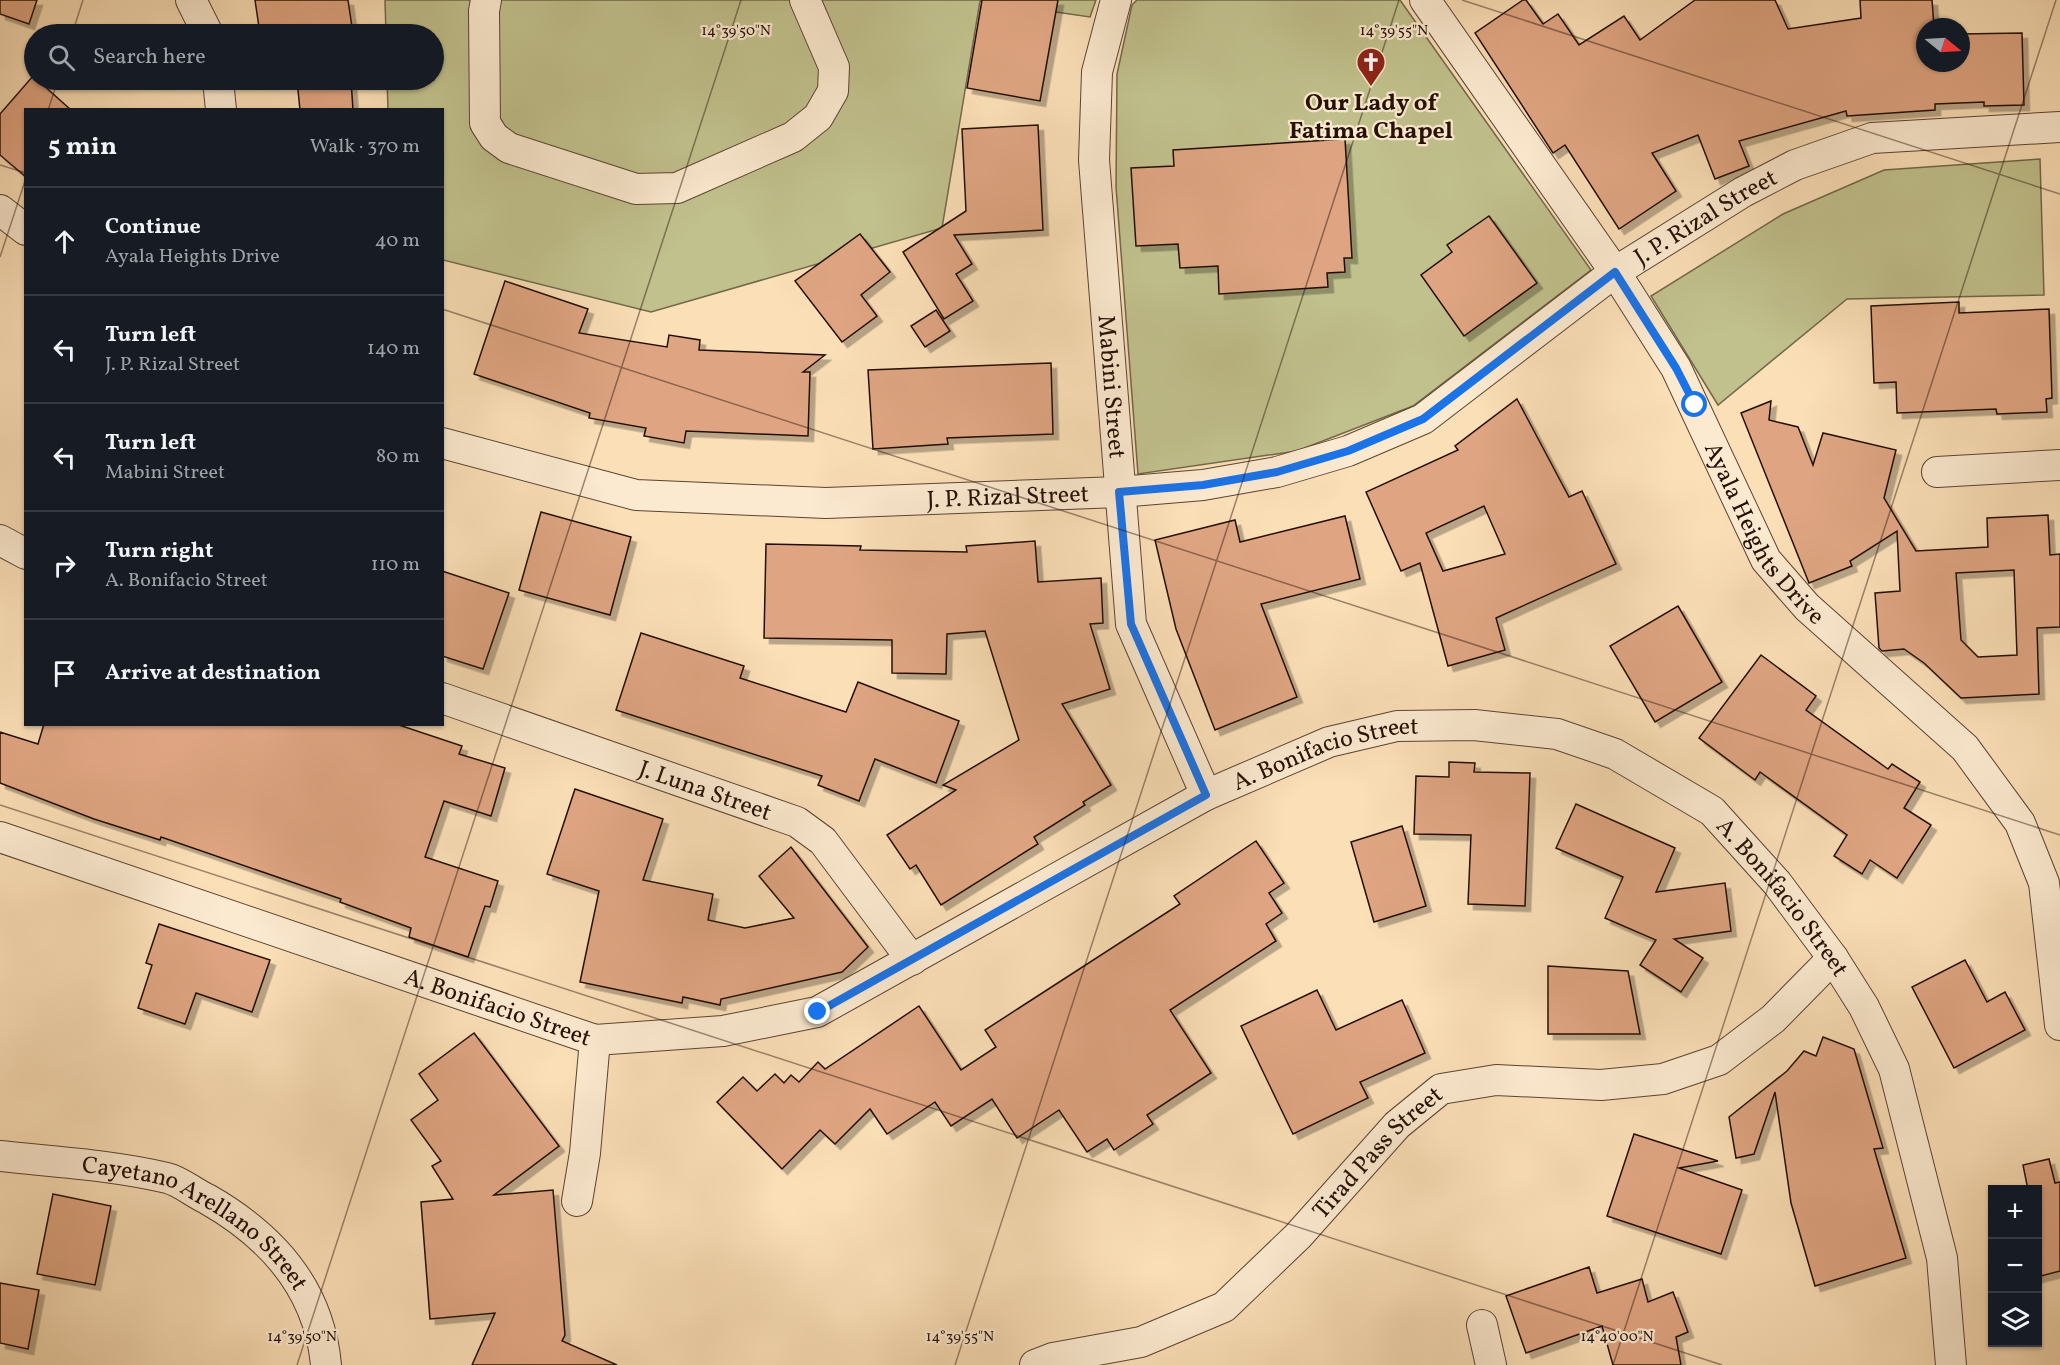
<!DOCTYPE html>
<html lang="en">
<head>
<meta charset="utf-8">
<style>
  body { margin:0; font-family:Vollkorn,serif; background:#242831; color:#f1f3f6 }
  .controls { position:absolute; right:18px; bottom:18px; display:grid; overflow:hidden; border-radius:0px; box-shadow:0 2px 4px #0004 }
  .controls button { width:54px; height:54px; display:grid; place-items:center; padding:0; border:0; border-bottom:2px solid #363941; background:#171b24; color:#f1f3f6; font:30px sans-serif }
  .compass { position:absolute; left:1916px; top:18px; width:54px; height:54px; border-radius:50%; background:#171b24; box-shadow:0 2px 4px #0004; rotate:108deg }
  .stop { position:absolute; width:18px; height:18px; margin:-14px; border:4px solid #1a73e8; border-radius:50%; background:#fff }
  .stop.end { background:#1a73e8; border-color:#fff; box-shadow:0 2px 6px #0008 }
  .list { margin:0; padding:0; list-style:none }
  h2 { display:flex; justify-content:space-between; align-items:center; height:78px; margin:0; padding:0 24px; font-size:26px }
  h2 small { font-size:20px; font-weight:400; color:#9ea1a6 }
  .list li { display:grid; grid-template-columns:39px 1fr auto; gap:18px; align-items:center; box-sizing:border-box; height:108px; padding:0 24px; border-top:2px solid #363941 }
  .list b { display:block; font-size:22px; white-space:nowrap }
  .list p { margin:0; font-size:20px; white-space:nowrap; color:#9ea1a6 }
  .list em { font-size:20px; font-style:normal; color:#9ea1a6 }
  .icon { flex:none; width:33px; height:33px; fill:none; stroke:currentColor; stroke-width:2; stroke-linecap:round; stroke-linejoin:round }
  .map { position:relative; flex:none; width:2060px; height:1365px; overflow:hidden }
  .search { position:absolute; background:#171b24; box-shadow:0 2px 4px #0004; left:24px; top:24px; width:420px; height:66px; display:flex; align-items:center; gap:15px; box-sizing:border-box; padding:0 21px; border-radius:33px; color:#9ea1a6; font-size:22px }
  .panel { position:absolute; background:#171b24; box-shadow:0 2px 4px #0004; left:24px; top:108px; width:420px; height:618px; border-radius:0px }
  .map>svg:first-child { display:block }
  .green { fill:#c1c18d; stroke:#72684a; stroke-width:1.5 }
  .building { fill:#dfa582; stroke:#241006; stroke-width:1.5; fill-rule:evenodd; filter:url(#shadow) }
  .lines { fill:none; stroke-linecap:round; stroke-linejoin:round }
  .minor-casing { stroke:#5a4432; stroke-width:32 }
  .minor { stroke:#fcead0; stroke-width:30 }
  .route { stroke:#1a73e8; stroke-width:8 }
  .ticks { fill:none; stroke:#241006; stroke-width:1.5; stroke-opacity:0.45 }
  .labels { text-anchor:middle; stroke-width:4.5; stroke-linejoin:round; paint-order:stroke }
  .poi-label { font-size:24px; font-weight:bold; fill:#241006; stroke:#fcead0 }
  .street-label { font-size:24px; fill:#241006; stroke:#fcead0 }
  .ticks-label { font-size:15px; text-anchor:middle; fill:#241006; stroke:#fcead0; stroke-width:4.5; stroke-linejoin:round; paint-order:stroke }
</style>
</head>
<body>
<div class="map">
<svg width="2060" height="1365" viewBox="0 0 2060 1365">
  <defs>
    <filter id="shadow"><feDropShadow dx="5.5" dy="5.5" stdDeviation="0" flood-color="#0004"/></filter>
  </defs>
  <rect width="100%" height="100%" fill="#fbdfb7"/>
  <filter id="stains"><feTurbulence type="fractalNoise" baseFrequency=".00333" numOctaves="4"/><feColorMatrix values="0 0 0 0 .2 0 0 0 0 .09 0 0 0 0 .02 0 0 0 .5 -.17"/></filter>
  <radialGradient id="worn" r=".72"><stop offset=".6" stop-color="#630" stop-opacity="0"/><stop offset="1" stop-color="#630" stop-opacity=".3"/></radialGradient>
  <g class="green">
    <path d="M385 0H1096L1090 17 980 1 942 228 651 312 443 260 442 110 388 109 387 80H434V34H386Z"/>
    <path d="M1137 0H1400L1591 270 1413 406 1297 451 1138 474 1116 187 1117 74 1132 5Z"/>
    <path d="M2040 159 2044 295 1847 299 1718 405 1651 296 1783 214 1884 170Z"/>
  </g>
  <g class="building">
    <path d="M0 0H37L29 24 0 14Z"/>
    <path d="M255 0H348L353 34H260Z"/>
    <path d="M982 0H1058L1040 101 967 88Z"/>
    <path d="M1523 0H1526L1543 24 1558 14 1579 45 1624 16 1640 40 1695 0H1775L1788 29 1861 18 1860 0H1932L1934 27H1925V63H1961V34L2022 33 2024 105 1984 106V102L1935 104V110L1847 116 1846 111 1739 141 1749 166 1715 179 1698 135 1652 153 1676 191 1619 229 1565 145 1553 153 1475 33Z"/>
    <path d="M33 76 71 110H26V177L0 155V114Z"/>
    <path d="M297 80H351L353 110H300Z"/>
    <path d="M1038 125 1043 230 954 235 972 264 956 274 973 301 944 319 903 252 966 211 962 129Z"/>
    <path d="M1345 139 1352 258H1344L1345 272 1327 273 1328 287 1219 294 1218 266 1180 268 1178 244 1136 246 1131 168 1174 166 1173 150Z"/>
    <path d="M1489 216 1537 283 1464 336 1421 275 1452 252 1447 245Z"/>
    <path d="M860 234 890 272 861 295 877 316 842 342 795 281Z"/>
    <path d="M505 281 588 309 579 333 667 347 669 335 700 340 699 350 825 355 803 372H810L808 436 686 431 684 443 644 436 646 428 589 418 590 413 474 374Z"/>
    <path d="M1959 302V313L2049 309 2052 398 2046 399 2047 412 1997 414 1996 409 1897 413 1896 382 1874 383 1871 306Z"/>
    <path d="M936 310 950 331 925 347 911 326Z"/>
    <path d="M1051 363 1053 434 947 438 948 444 873 449 868 370Z"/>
    <path d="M1517 399 1569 497 1582 491 1616 564 1496 618 1505 650 1448 666 1420 563 1401 571 1366 492 1458 450 1455 446ZM1484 506 1505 554 1443 571 1426 533Z"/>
    <path d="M1771 401 1769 420 1798 427 1813 465 1823 433 1896 450 1884 498 1916 551 1988 547 1987 518 2048 515 2050 555 2060 554V627L2037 628 2039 694 1961 698 1924 663 1904 649 1882 651 1879 648 1875 593 1900 591 1897 531 1850 561 1852 566 1809 583 1741 413ZM2014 570 2017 655 1978 657 1961 640 1956 573Z"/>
    <path d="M541 512 631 537 610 615 519 590Z"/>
    <path d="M1345 516 1360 579 1261 604 1297 697 1215 730 1176 629 1155 540 1235 520 1240 542Z"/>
    <path d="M1035 541 1038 582 1101 578 1103 623 1090 624 1110 689 1062 704 1111 785 1083 802 1085 805 1034 837 1038 844 941 905 916 865 910 869 887 835 956 790 943 785 1019 740 985 631 947 634 946 674 892 673V640L764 638 766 544 861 546 860 550 967 552 966 546Z"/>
    <path d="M442 571 509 593 483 669 442 656Z"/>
    <path d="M1678 606 1722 682 1655 722 1610 646Z"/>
    <path d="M641 633 744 666 740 678 846 712 858 682 959 721 936 783 875 759 859 801 818 785 822 776 616 710Z"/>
    <path d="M1761 655 1816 696 1806 710 1888 769 1892 764 1920 782 1904 808 1931 825 1897 878 1870 860 1862 874 1834 856 1847 835 1760 772 1755 780 1699 738Z"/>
    <path d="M44 724H396L462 746 459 754 505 768 491 816 444 801 425 857 498 881 490 907 485 906 468 957 409 937 411 928 340 902 341 899 161 837 160 840 94 819 0 783V732L38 744Z"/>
    <path d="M1449 762 1475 763 1474 772 1530 773 1525 906 1468 904 1471 835 1414 834 1416 776 1449 777Z"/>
    <path d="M575 789 663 819 643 880 713 894 708 920 745 928 794 918 759 876 791 847 868 947 842 972 721 999 720 1005 683 997 682 1003 580 982 599 891 547 874Z"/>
    <path d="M1576 804 1675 848 1656 892 1725 883 1731 931 1674 939 1703 958 1681 992 1640 965 1656 940 1605 918 1623 877 1556 848Z"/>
    <path d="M1402 826 1426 906 1374 922 1351 842Z"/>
    <path d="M1256 841 1284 883 1269 893 1282 913 1266 924 1276 941 1170 1010 1211 1073 1147 1115 1153 1124 1114 1150 1107 1139 1087 1152 1059 1110 1017 1138 992 1099 951 1126 935 1102 887 1134 870 1109 835 1144 820 1130 782 1169 717 1102 743 1077 757 1091 775 1074 784 1083 791 1075 799 1082 818 1062 825 1069 919 1006 961 1070 996 1047 985 1030 1180 904 1174 896Z"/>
    <path d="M159 924 270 960 252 1012 196 993 185 1024 138 1008 152 965 146 963Z"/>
    <path d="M1965 960 1987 1002 2005 992 2025 1030 1954 1068 1912 987Z"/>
    <path d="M1548 966 1628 971 1640 1034H1548Z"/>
    <path d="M1317 990 1336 1030 1402 1000 1425 1053 1360 1082 1368 1098 1293 1134 1241 1026Z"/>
    <path d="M474 1033 559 1146 494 1195 553 1190 565 1335 562 1341 617 1365H472L495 1313 430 1319 421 1202 453 1199 432 1166 441 1161 411 1120 438 1100 419 1074Z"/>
    <path d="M1823 1037 1854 1049 1883 1148 1874 1149 1906 1258 1815 1286 1791 1203 1775 1092 1754 1154 1736 1158 1729 1117 1787 1071 1804 1051 1816 1056Z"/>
    <path d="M1634 1134 1718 1161 1679 1168 1742 1190 1721 1254 1607 1216Z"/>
    <path d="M2049 1159 2055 1183 2060 1182V1271L2037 1277V1190H2028L2023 1165Z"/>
    <path d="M53 1194 111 1206 95 1285 37 1274Z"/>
    <path d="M1589 1267 1597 1293 1642 1279 1648 1302 1673 1292 1688 1332 1676 1337 1681 1365H1613L1602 1326 1526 1353 1506 1296Z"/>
    <path d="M0 1283 39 1290 28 1349 0 1343Z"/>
  </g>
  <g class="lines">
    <g class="minor-casing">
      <g id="minor">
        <path d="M191 0 208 34"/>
        <path d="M486 0 484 11 485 123 494 137 509 148 636 189 677 188 793 137 818 117 833 91 834 67 805 0"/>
        <path id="s1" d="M1116 0 1097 72 1094 160 1131 624 1206 795"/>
        <path id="s2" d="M1425 0 1615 272 1676 368 1766 560 1807 607 1965 748 2020 823 2044 883 2060 1025"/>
        <path d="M218 80 221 110"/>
        <path d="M0 210 26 230"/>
        <path id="s3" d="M442 443 636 495 826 503 1119 492 1203 485 1277 472 1348 451 1423 419 1615 272 1743 192 1795 165 1872 138 2060 127"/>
        <path d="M1937 472 2060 465"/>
        <path d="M0 540 26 554"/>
        <path id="s4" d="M442 698 797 822 823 841 912 960"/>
        <path id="s5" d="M0 837 595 1040 723 1031 817 1012 1206 795 1329 742 1397 726 1474 725 1557 734 1615 754 1712 811 1777 883 1833 958 1864 1007 1894 1069 1942 1258 1951 1365"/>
        <path id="s6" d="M0 1156C55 1162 113 1165 167 1178 180 1181 194 1193 207 1199 272 1236 319 1288 326 1365"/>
        <path d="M577 1201 585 1153 595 1040"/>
        <path d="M1482 1325 1491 1365"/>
        <path id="s7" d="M1035 1365 1053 1358 1141 1342 1224 1307 1298 1236 1397 1125 1441 1089 1496 1080 1601 1085 1663 1079 1719 1060 1773 1019 1833 958"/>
      </g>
    </g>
    <use href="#minor" class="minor"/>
  </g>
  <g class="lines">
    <path class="route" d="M818 1012 1206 795 1131 624 1119 492 1203 485 1277 472 1348 451 1423 419 1615 272 1676 368 1695 405"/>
  </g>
  <path class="ticks" d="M1462 0 2060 194M72 34 83 0M48 110 58 80M0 165 26 173M0 257 26 178M442 309 2060 835M0 805 1722 1365M297 1365 741 0M955 1365 1399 0M1613 1365 2056 0"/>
  <defs>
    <g id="church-pin" transform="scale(1.5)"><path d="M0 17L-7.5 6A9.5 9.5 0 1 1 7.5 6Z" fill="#8f2418" stroke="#fcead0"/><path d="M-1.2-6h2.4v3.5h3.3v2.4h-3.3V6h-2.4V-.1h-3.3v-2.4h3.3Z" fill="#fff"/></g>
  </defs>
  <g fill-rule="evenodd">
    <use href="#church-pin" x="1371" y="62"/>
  </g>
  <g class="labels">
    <g class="poi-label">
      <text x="1371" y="110">Our Lady of<tspan x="1371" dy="28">Fatima Chapel</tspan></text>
    </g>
    <g class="street-label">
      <text dy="8" stroke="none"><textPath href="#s3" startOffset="1347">J. P. Rizal Street</textPath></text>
      <text dy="8" stroke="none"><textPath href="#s1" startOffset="390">Mabini Street</textPath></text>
      <text dy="8" stroke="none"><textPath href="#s3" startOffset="573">J. P. Rizal Street</textPath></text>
      <text dy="8" stroke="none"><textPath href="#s2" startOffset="634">Ayala Heights Drive</textPath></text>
      <text dy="8" stroke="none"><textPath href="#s5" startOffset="1426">A. Bonifacio Street</textPath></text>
      <text dy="8" stroke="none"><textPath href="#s4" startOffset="279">J. Luna Street</textPath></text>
      <text dy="8" stroke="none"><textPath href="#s5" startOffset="1948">A. Bonifacio Street</textPath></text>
      <text dy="8" stroke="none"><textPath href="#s5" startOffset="526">A. Bonifacio Street</textPath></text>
      <text dy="8" stroke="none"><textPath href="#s7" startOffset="417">Tirad Pass Street</textPath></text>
      <text dy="8" stroke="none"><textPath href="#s6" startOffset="214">Cayetano Arellano Street</textPath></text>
    </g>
  </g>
  <g class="ticks-label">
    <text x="736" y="35">14°39'50"N</text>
    <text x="1394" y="35">14°39'55"N</text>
    <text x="302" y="1341">14°39'50"N</text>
    <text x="960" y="1341">14°39'55"N</text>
    <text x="1617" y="1341">14°40'00"N</text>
  </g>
  <rect width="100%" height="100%" filter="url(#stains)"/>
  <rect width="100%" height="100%" fill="url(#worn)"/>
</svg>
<div class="controls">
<button>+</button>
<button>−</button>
<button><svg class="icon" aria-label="layers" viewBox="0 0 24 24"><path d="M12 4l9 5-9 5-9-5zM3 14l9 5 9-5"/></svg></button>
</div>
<svg class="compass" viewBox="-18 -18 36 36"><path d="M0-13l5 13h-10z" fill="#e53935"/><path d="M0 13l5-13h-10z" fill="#9ea1a6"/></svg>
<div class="stop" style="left:1695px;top:405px"></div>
<div class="stop end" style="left:818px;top:1012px"></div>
<div class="search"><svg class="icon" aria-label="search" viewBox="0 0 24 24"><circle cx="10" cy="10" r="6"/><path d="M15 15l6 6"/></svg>Search here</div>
<section class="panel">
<h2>5 min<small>Walk · 370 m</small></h2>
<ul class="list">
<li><svg class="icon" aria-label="ahead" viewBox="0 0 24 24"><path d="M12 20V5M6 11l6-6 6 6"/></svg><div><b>Continue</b><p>Ayala Heights Drive</p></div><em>40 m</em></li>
<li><svg class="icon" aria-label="left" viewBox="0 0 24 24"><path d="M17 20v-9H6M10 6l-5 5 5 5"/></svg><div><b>Turn left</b><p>J. P. Rizal Street</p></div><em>140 m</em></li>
<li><svg class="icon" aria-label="left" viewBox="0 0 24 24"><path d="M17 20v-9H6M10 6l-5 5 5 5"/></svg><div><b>Turn left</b><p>Mabini Street</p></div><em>80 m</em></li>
<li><svg class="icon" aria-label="right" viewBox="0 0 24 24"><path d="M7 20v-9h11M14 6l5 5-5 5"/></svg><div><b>Turn right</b><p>A. Bonifacio Street</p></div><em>110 m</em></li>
<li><svg class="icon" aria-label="arrive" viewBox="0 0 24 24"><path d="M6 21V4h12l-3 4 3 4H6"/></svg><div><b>Arrive at destination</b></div></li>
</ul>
</section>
</div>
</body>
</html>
